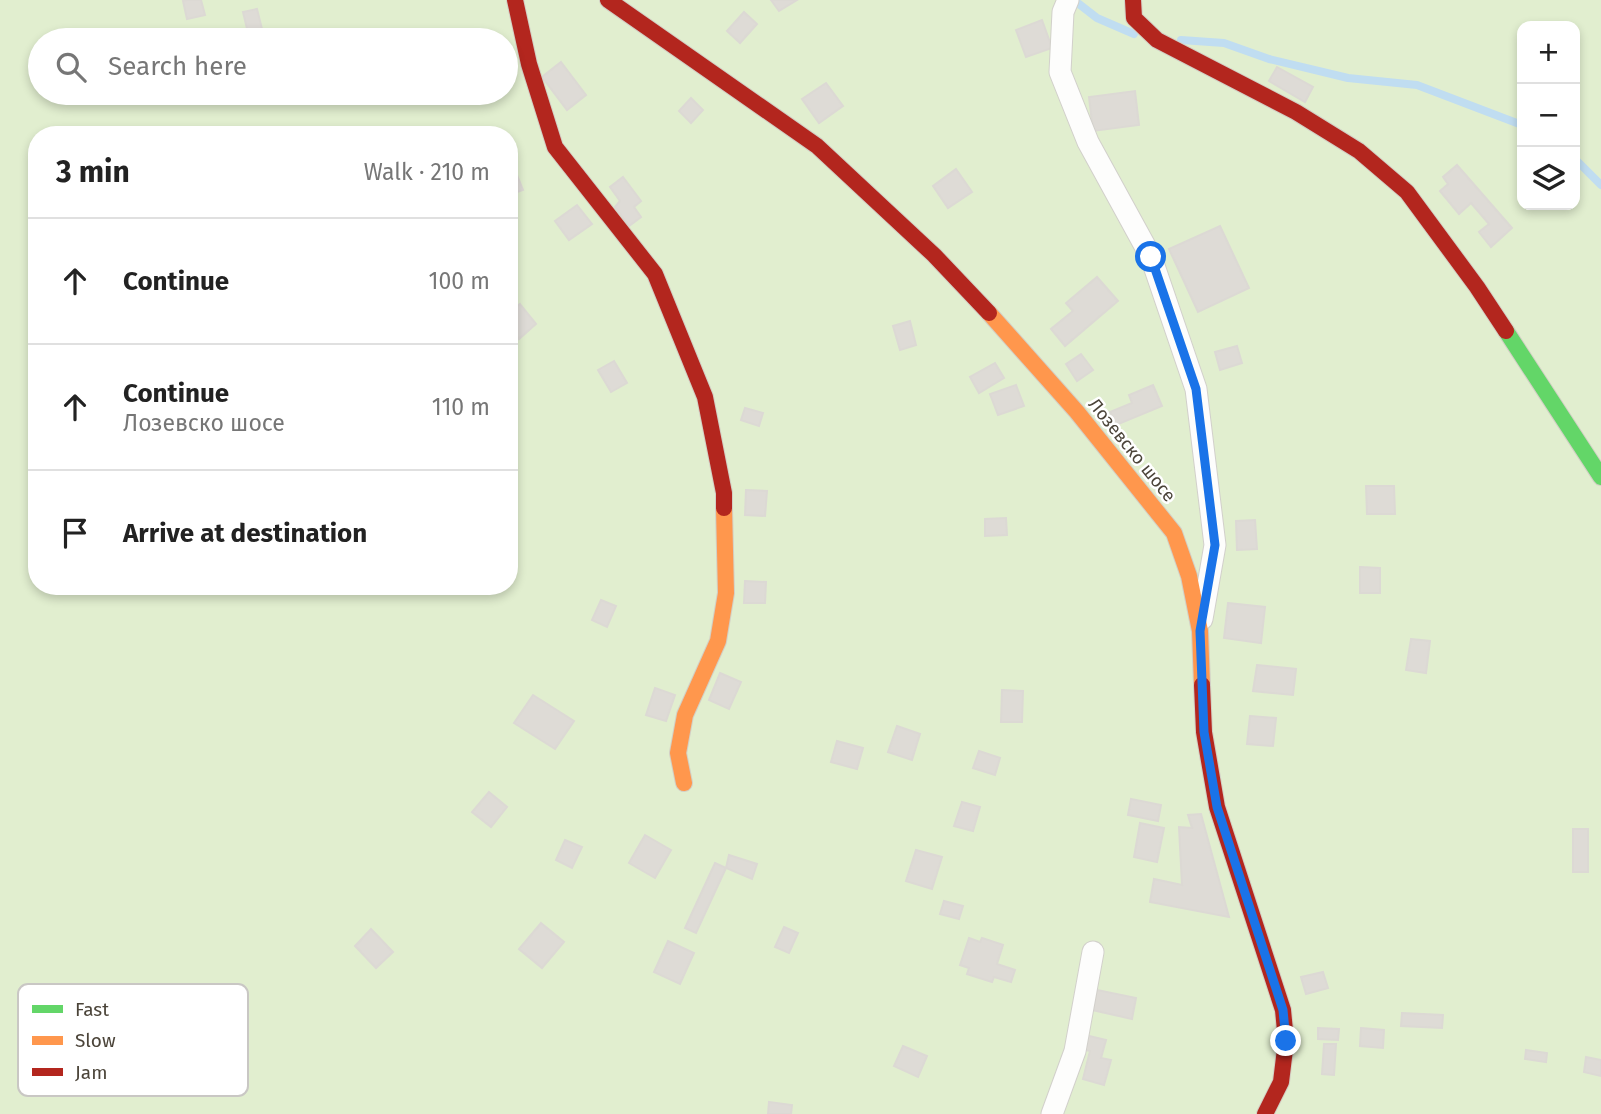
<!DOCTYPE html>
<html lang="en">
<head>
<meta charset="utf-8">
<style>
  body { margin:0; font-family:"Fira Sans",sans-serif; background:#f2f2f2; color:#222 }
  .controls { position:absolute; right:21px; top:21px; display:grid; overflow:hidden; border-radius:14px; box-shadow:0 4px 10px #0003 }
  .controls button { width:63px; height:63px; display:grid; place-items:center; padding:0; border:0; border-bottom:2px solid #e0e0e0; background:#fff; color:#222; font:35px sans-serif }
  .stop { position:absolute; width:21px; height:21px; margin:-16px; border:5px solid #1a73e8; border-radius:50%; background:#fff }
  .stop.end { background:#1a73e8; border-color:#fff; box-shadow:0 2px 7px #0008 }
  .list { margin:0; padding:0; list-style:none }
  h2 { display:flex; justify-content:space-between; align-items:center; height:91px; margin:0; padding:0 28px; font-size:30px }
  h2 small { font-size:23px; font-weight:400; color:#767676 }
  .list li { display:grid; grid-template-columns:46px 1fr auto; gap:21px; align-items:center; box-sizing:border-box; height:126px; padding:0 28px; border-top:2px solid #e0e0e0 }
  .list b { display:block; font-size:26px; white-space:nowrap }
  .list p { margin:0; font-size:23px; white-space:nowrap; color:#767676 }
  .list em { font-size:23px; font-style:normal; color:#767676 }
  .icon { flex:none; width:38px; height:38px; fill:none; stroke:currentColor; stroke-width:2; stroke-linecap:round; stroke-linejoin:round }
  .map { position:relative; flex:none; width:1601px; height:1114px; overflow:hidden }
  .search { position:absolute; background:#fff; box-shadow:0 4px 10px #0003; left:28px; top:28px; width:490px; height:77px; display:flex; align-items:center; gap:18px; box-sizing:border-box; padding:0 24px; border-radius:38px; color:#767676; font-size:26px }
  .panel { position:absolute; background:#fff; box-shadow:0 4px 10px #0003; left:28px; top:126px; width:490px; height:469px; border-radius:28px }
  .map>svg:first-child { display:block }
  .green { fill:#e1eecf; fill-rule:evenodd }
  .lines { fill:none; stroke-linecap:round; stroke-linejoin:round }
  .stream { stroke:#c0ddf1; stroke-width:8 }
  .building { fill:#dedbd6; stroke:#dcd9d4; stroke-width:2 }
  .street-casing { stroke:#d2d0cb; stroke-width:23 }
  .fast-casing { stroke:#d3cfc5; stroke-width:18 }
  .slow-casing { stroke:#d3cfc5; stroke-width:18 }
  .jam-casing { stroke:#d3cfc5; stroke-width:18 }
  .street { stroke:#fdfdfc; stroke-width:21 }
  .fast { stroke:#63d668; stroke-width:16 }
  .slow { stroke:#ff974d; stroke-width:16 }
  .jam { stroke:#b3261e; stroke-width:16 }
  .route { stroke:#1a73e8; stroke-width:9 }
  .labels { text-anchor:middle; stroke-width:5; stroke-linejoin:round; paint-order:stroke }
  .street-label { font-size:18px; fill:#4b4439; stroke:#fff }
  .key { fill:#fff; stroke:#c9c7c4; stroke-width:2 }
  .key-label { font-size:19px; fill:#4b4439 }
</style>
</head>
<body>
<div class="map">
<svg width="1601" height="1114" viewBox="0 0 1601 1114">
  <rect width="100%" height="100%" fill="#f4f2ee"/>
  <path class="green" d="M0 0H1601V1114H0ZM1522 26H1575V205H1522ZM40 40H506V93H40ZM37 135H509V586H37Z"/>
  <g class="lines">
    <g class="stream">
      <path d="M1079 4 1097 18 1134 34"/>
      <path d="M1181 40 1224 43 1269 59 1348 78 1417 85 1522 125"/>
      <path d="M1575 159 1601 185"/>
    </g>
  </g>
  <g class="building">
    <path d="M187 0H201L205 15 187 19 183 1Z"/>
    <path d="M771 0H797L779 11Z"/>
    <path d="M257 9 263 33 249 37 243 12Z"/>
    <path d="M744 12 757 24 740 43 727 31Z"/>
    <path d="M1042 20 1052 48 1026 57 1016 30Z"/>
    <path d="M561 62 586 95 567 110 542 77Z"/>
    <path d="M1277 67 1313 87 1305 102 1269 81Z"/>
    <path d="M826 83 843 106 819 123 802 99Z"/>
    <path d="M1135 91 1139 125 1093 131 1089 97Z"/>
    <path d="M691 98 703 110 691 123 679 111Z"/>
    <path d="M1457 165 1512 228 1491 247 1479 232 1489 224 1471 203 1459 214 1440 191 1448 184 1443 177Z"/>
    <path d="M956 169 972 192 948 208 933 186Z"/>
    <path d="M517 175 523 190 509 195V178Z"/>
    <path d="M623 177 641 201 634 207 641 217 629 226 615 207 620 201 610 187Z"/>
    <path d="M577 205 592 224 569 240 555 221Z"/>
    <path d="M1220 226 1249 288 1198 312 1169 249Z"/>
    <path d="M1097 277 1118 301 1065 346 1051 329 1073 311 1066 303Z"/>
    <path d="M520 304 536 324 519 339 509 328V313Z"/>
    <path d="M910 321 916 345 900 350 893 326Z"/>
    <path d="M1237 346 1242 363 1220 370 1215 352Z"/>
    <path d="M1081 354 1093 370 1077 381 1066 364Z"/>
    <path d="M614 361 627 383 611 392 598 370Z"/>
    <path d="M995 363 1004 378 979 393 970 377Z"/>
    <path d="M1016 385 1024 406 998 415 990 394Z"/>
    <path d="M1153 385 1162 406 1116 425 1110 412 1132 403 1129 395Z"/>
    <path d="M745 408 763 413 759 426 741 420Z"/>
    <path d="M1366 486H1394L1395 514H1367Z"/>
    <path d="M746 490 767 491 765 516 745 515Z"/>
    <path d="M1006 518 1007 535 985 536V519Z"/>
    <path d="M1255 520 1257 549 1237 550 1236 521Z"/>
    <path d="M1360 567 1380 568V593H1360Z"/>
    <path d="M745 581 766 582 765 603H744Z"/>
    <path d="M601 600 616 606 607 627 592 620Z"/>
    <path d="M1228 603 1265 607 1261 643 1224 638Z"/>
    <path d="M1411 639 1430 641 1426 673 1406 670Z"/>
    <path d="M1257 665 1296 669 1293 695 1253 691Z"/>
    <path d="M720 673 741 682 729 709 709 700Z"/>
    <path d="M655 688 675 695 666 721 646 715Z"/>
    <path d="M1002 690 1023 691 1022 722H1001Z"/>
    <path d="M533 695 574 721 555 749 514 723Z"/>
    <path d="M1250 716 1276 718 1273 746 1247 744Z"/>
    <path d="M897 726 920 734 912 760 888 752Z"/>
    <path d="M837 741 863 748 857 769 831 762Z"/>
    <path d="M979 751 1000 758 995 775 973 768Z"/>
    <path d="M489 792 507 807 491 827 472 812Z"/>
    <path d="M1131 799 1161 805 1158 821 1128 815Z"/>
    <path d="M962 802 980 807 973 831 954 826Z"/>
    <path d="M1201 814 1229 917 1150 902 1154 879 1182 885 1179 827 1192 828 1188 815Z"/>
    <path d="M1140 823 1164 828 1157 862 1134 857Z"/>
    <rect x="1573" y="829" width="15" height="43"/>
    <path d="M645 835 671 850 655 878 629 863Z"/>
    <path d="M565 840 582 847 572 868 556 860Z"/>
    <path d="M916 850 942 857 932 889 906 881Z"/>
    <path d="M729 855 757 864 752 879 726 868Z"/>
    <path d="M715 863 726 868 696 933 685 928Z"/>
    <path d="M944 901 963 906 959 919 940 914Z"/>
    <path d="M541 923 564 942 542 968 519 949Z"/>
    <path d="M784 927 798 933 789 953 775 947Z"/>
    <path d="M371 929 393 952 376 968 355 946Z"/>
    <path d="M969 938 980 942 982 938 1003 945 997 964 1015 970 1011 982 994 977 992 982 967 974 969 968 960 965Z"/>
    <path d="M668 941 694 953 680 984 654 972Z"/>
    <path d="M1323 972 1328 988 1306 994 1301 977Z"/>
    <path d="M1097 990 1136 998 1132 1019 1092 1010Z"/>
    <path d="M1402 1013 1443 1015 1442 1028 1401 1026Z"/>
    <path d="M1318 1028 1339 1029 1338 1040 1318 1039Z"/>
    <path d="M1361 1028 1384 1030 1383 1048 1360 1046Z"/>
    <path d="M1085 1035 1106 1040 1101 1058 1111 1060 1104 1085 1083 1079 1090 1051 1081 1049Z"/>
    <path d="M1324 1044H1336L1334 1075 1322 1074Z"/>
    <path d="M903 1046 927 1056 918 1077 894 1066Z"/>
    <path d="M1526 1050 1547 1053 1546 1062 1525 1059Z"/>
    <path d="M1586 1057 1601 1060V1076L1584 1072Z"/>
    <path d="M769 1102 792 1105 791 1114H768Z"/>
  </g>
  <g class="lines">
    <g class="street-casing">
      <g id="street">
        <path d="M1068 0 1063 12 1060 72 1088 142 1151 257 1196 389 1215 545 1202 619"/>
        <path d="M1052 1114 1075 1051 1093 952"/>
      </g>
    </g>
    <g class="fast-casing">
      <path id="fast" d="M1506 331 1601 477"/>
    </g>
    <g class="slow-casing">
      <g id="slow">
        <path d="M989 313 1077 412 1174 533 1189 576 1200 631 1202 685"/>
        <path d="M684 783 678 753 685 715 718 641 726 593 724 508"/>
      </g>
    </g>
    <g class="jam-casing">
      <g id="jam">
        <path d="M515 0 529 64 555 147 655 274 705 397 724 493V508"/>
        <path d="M608 0 817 146 934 255 989 313"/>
        <path d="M1133 0 1134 18 1157 40 1296 112 1359 151 1407 192 1477 287 1506 331"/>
        <path d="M1202 685 1204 732 1217 807 1283 1010 1286 1041 1281 1082 1265 1114"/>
      </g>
    </g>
    <use href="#street" class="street"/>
    <use href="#fast" class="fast"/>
    <use href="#slow" class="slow"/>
    <use href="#jam" class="jam"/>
  </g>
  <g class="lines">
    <path class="route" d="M1151 257 1196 389 1215 545 1200 631 1204 732 1217 807 1283 1010 1286 1041"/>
  </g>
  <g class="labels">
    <g class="street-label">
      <text transform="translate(1132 450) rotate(51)" y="6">Лозевско шосе</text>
    </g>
  </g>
  <rect x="18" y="984" width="230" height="112" rx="10" class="key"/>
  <rect x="32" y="1005" width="31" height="8" fill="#63d668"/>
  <rect x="32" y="1036" width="31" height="9" fill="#ff974d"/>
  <rect x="32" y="1068" width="31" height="8" fill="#b3261e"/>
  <g class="key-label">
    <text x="75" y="1016">Fast</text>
    <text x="75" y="1047">Slow</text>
    <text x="75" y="1079">Jam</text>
  </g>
</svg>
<div class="controls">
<button>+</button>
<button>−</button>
<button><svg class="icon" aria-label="layers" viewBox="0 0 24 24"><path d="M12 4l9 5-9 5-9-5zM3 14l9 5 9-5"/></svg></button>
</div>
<div class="stop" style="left:1151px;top:257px"></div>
<div class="stop end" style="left:1286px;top:1041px"></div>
<div class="search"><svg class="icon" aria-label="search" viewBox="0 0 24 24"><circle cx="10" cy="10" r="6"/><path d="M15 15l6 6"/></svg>Search here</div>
<section class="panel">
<h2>3 min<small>Walk · 210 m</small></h2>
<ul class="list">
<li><svg class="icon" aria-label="ahead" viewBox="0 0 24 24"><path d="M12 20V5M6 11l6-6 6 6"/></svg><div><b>Continue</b></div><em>100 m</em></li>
<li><svg class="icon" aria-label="ahead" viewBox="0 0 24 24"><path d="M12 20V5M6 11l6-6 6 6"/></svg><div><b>Continue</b><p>Лозевско шосе</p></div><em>110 m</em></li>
<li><svg class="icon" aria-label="arrive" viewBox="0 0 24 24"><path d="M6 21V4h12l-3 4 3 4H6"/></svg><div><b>Arrive at destination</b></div></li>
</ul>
</section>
</div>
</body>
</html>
